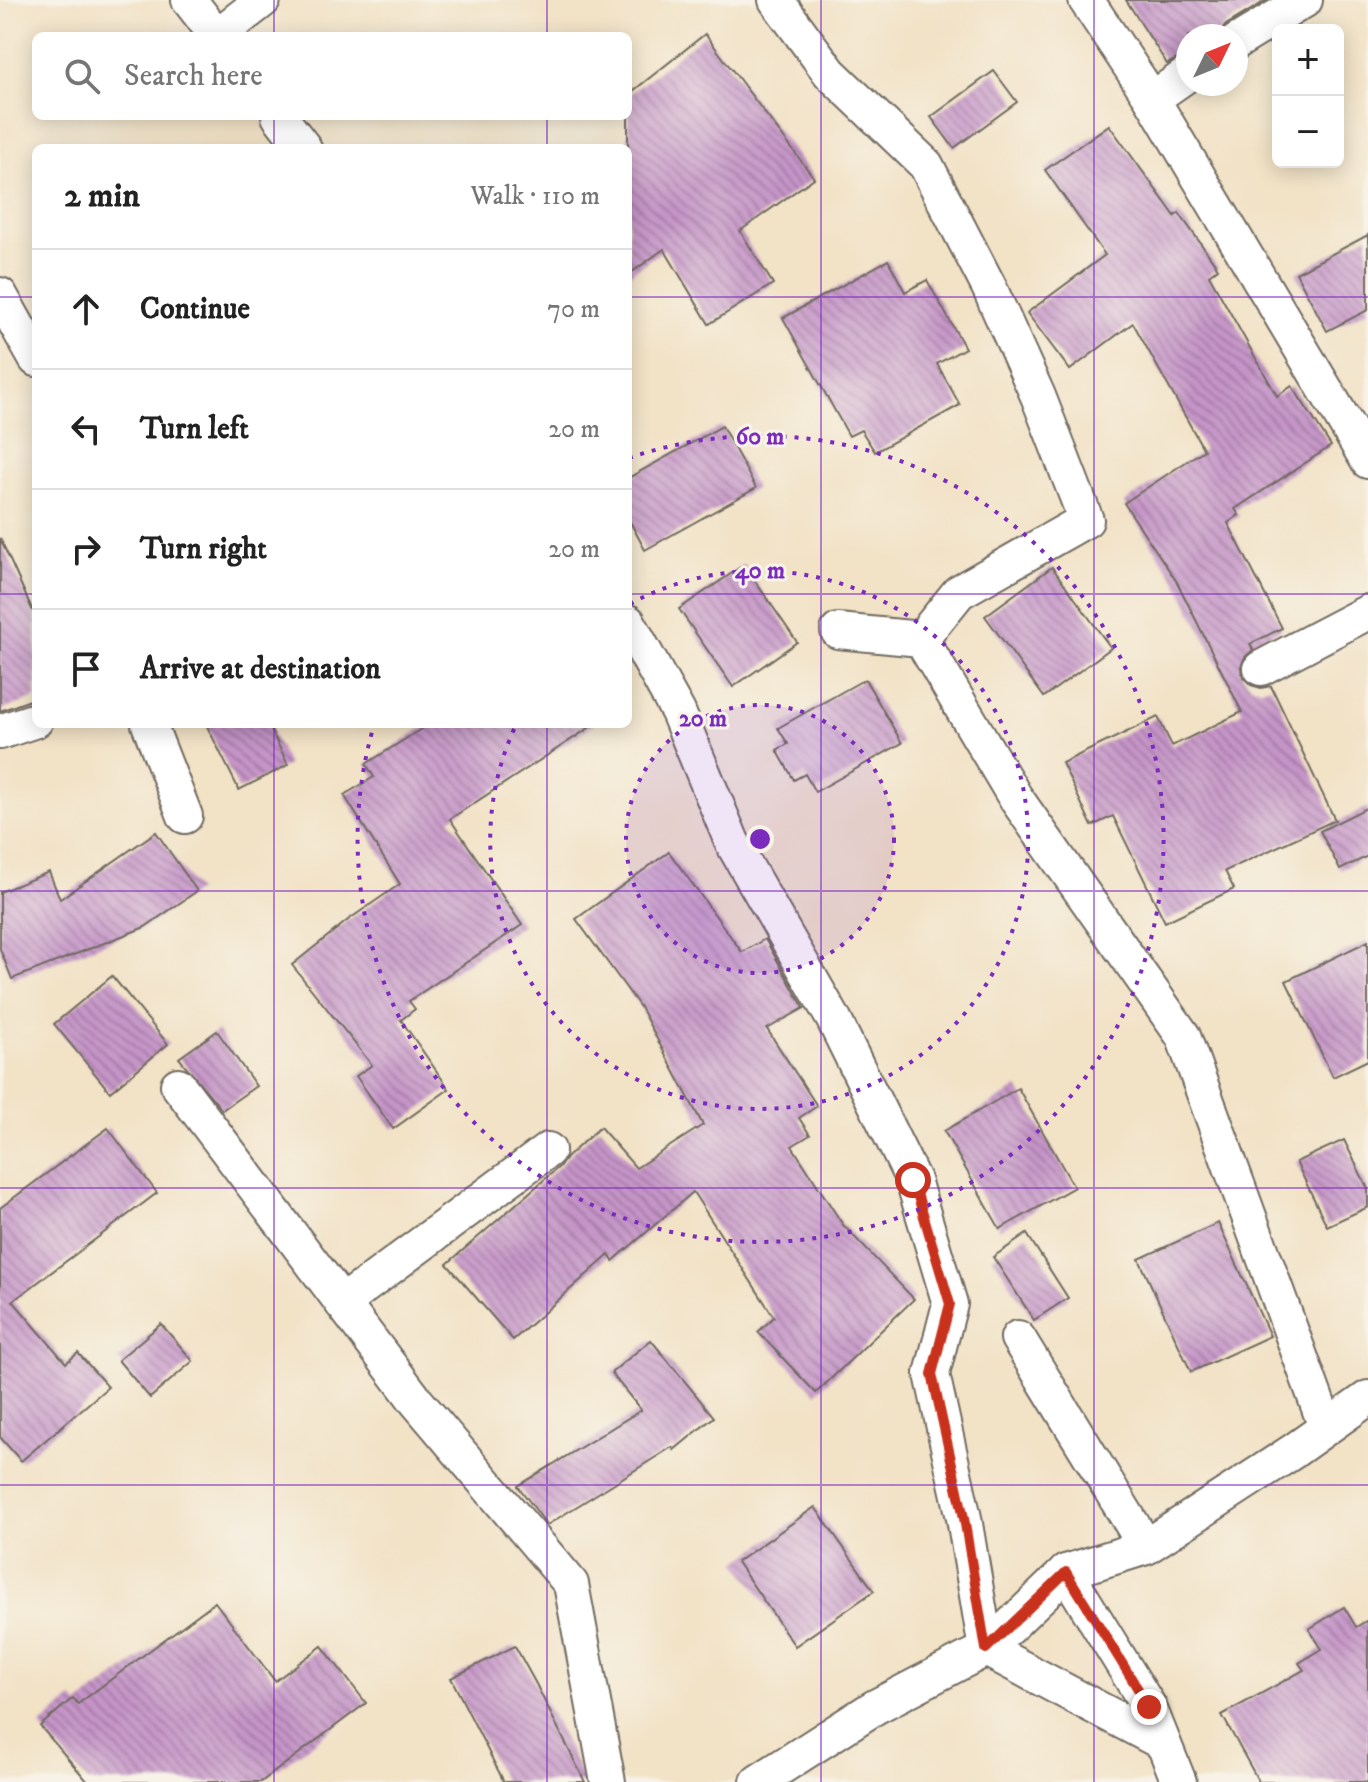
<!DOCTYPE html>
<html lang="en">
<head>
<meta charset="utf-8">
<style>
  body { margin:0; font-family:"IM FELL DW Pica",serif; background:#f6f6f6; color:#222 }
  .controls { position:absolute; right:24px; top:24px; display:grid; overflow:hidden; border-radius:12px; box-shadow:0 4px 20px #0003 }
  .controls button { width:72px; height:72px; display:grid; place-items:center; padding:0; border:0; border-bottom:2px solid #e0e0e0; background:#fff; color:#222; font:40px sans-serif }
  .compass { position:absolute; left:1176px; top:24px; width:72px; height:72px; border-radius:50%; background:#fff; box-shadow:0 4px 20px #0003; rotate:47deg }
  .stop { position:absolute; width:24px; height:24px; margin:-18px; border:6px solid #c8321e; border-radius:50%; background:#fff }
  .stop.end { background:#c8321e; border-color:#fff; box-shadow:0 2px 8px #0008 }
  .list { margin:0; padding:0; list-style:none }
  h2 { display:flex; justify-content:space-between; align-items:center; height:104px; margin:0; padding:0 32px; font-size:34px }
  h2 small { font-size:26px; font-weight:400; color:#767676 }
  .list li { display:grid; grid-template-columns:52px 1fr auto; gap:24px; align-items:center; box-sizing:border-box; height:120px; padding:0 32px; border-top:2px solid #e0e0e0 }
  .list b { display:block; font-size:30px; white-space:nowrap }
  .list em { font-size:26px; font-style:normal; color:#767676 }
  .icon { flex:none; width:44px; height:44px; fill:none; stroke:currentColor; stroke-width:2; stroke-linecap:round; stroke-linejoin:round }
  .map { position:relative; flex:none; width:1368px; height:1782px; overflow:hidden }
  .search { position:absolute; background:#fff; box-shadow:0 4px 20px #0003; left:32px; top:32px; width:600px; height:88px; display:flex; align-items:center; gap:20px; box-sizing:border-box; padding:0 28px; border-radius:12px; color:#767676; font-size:30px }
  .panel { position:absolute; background:#fff; box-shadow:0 4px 20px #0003; left:32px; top:144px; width:600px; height:584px; border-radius:12px }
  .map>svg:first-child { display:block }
  .building { fill:url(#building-back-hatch) }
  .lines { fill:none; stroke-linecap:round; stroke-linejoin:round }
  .street-casing { stroke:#716b61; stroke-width:38 }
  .street { stroke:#fff; stroke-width:34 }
  .route { stroke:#c8321e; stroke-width:10 }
  .grid { fill:none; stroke:#7b2cbf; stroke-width:2; stroke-opacity:0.55 }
  .ring { fill:none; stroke:#7b2cbf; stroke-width:4; stroke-dasharray:4 8 }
  .centre { fill:#7b2cbf; stroke:#f7f3e8; stroke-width:4 }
  .ring-label { font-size:24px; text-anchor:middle; font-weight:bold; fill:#7b2cbf; stroke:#f7f3e8; stroke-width:6; stroke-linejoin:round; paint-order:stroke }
</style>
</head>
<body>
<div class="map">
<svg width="1368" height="1782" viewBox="0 0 1368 1782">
  <defs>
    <pattern id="building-back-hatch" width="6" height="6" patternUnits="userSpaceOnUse" patternTransform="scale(2)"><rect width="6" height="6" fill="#c594c7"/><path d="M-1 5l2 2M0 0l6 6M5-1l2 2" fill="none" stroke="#a079a2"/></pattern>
  </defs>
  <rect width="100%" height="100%" fill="#f7f3e8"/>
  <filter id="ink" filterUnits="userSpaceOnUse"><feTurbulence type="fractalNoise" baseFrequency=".0125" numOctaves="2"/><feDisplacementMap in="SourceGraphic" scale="16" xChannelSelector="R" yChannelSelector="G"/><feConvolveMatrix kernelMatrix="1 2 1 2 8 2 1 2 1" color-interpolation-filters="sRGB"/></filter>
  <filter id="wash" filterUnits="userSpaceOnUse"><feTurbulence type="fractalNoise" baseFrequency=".006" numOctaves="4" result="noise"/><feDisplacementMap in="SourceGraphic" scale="32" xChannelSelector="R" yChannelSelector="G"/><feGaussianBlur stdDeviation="1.8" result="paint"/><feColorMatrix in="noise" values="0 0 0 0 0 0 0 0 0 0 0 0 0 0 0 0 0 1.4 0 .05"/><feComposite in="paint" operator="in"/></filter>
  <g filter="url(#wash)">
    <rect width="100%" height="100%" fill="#f2e2c6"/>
    <g id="blocks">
      <g class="building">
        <path d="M1126 0H1267L1226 25 1217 36H1188V54L1167 64Z"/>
        <path d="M705 34 814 178 740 231 773 284 709 324 664 249 628 275V95Z"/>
        <path d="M994 71 1017 102 954 148 931 117Z"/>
        <path d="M1109 125 1175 216 1179 213 1218 268 1209 275 1277 396 1292 386 1331 446 1235 509 1239 515 1228 523 1282 628 1250 644 1253 650 1245 657 1241 666 1243 677 1251 685 1261 688 1271 686 1335 820 1225 871 1234 889 1165 922 1113 816 1092 826 1062 763 1158 717 1172 746 1242 712 1177 582 1124 503 1204 450 1133 323 1070 370 1027 313 1105 255 1045 170Z"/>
        <path d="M1368 235V310L1327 331 1296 273Z"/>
        <path d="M888 260 905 292 927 280 965 348 937 364 960 405 875 452 861 430 849 436 783 318Z"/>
        <path d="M722 426 756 488 645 550 628 518V478Z"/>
        <path d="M0 538 36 618V698L0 711Z"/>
        <path d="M744 565 797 642 733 687 679 609Z"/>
        <path d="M1052 567 1111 648 1044 697 985 616Z"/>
        <path d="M865 679 902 743 815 792 805 774 794 780 777 750 788 744 778 728Z"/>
        <path d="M206 724H268L288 765 239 790Z"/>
        <path d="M429 724H595L450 819 522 925 409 1001 415 1009 401 1020 449 1089 393 1129 356 1076 372 1065 292 965 348 920 400 884 344 795 374 777 366 764Z"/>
        <path d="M1368 807V856L1340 870 1320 831Z"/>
        <path d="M156 832 197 891 145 927 12 979 0 949V892L49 872 60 899Z"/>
        <path d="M669 852 742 952 765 939 804 1008 767 1029 817 1106 799 1118 810 1135 792 1146 843 1225 914 1299 816 1393 758 1332 774 1317 693 1192 613 1261 609 1255 513 1340 447 1264 560 1166 567 1157 600 1127 636 1168 703 1125 640 1007 576 919Z"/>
        <path d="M1368 941V1060L1333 1077 1286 981Z"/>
        <path d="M112 976 168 1044 110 1092 54 1024Z"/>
        <path d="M217 1031 256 1086 222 1110 179 1058Z"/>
        <path d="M1018 1088 1074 1187 1000 1229 944 1131Z"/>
        <path d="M108 1128 157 1193 13 1301 66 1363 78 1353 108 1387 21 1461 0 1437V1208Z"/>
        <path d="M1344 1140 1368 1189V1207L1327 1226 1296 1162Z"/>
        <path d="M1218 1223 1270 1336 1191 1372 1139 1259Z"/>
        <path d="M1027 1234 1068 1298 1034 1320 993 1257Z"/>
        <path d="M161 1324 193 1361 150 1398 118 1360Z"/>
        <path d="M651 1340 714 1417 674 1450 672 1447 547 1525 518 1486 641 1410 611 1373Z"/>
        <path d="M815 1507 874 1591 795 1646 737 1562Z"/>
        <path d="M215 1602 275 1681 322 1646 366 1703 261 1782H88L40 1726 73 1698 78 1704Z"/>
        <path d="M1344 1607 1356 1627 1368 1620V1782H1259L1222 1715 1304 1670 1299 1663 1322 1649 1309 1629Z"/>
        <path d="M515 1646 536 1684 585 1782H504L451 1678Z"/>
      </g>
    </g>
  </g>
  <g filter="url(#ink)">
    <use href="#blocks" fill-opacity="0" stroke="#716b61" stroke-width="2"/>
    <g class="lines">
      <g class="street-casing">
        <g id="street">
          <path d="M189 0 217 36"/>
          <path d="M776 0 830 73 926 165 989 287 1038 396 1086 520 959 592 921 639"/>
          <path d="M1086 0 1152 99 1368 461"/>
          <path d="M217 36 263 0"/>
          <path d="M1236 42 1305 0"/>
          <path d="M1152 99 1188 74"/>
          <path d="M279 116 304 148"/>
          <path d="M0 295 36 359"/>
          <path d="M628 622 678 712 732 842 833 1018 913 1180 950 1304 932 1374 964 1518 986 1649 1163 1743"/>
          <path d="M838 631 921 639 1015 797 1183 1036 1326 1427"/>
          <path d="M1261 668 1368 612"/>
          <path d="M149 724 185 816"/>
          <path d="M0 732 36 720"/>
          <path d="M178 1085 417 1402 571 1584 608 1782"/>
          <path d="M342 1303 548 1150"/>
          <path d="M1018 1338 1146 1547"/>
          <path d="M1066 1572 1149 1707 1179 1782"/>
          <path d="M758 1782 875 1707 986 1649 1066 1572 1146 1547 1292 1452 1368 1398"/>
        </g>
      </g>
      <use href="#street" class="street"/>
    </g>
  </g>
  <g class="lines" filter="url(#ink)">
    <path class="route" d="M913 1180 950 1304 932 1374 964 1518 986 1649 1066 1572 1149 1707"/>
  </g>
  <path class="grid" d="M274 0V36M547 0V36M821 0V1782M1094 0V1782M274 116V148M547 116V148M0 297H36M628 297H1368M0 594H36M628 594H1368M274 724V1782M547 724V1782M0 891H1368M0 1188H1368M0 1485H1368"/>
  <circle cx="760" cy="839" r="134" fill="#7b2cbf" fill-opacity=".12"/>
  <g class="ring">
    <circle cx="760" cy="839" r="134"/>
    <path d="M630 604A269 269 0 1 1 516 725"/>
    <path d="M629 458A403 403 0 1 1 374 725"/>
  </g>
  <circle cx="760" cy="839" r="12" class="centre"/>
  <g class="ring-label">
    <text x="760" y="444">60 m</text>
    <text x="760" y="578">40 m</text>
    <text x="703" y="726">20 m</text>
  </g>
</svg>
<div class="controls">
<button>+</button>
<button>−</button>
</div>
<svg class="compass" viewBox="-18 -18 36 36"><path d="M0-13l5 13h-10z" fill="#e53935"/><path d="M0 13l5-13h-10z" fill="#767676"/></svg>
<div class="stop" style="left:913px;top:1180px"></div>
<div class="stop end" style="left:1149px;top:1707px"></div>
<div class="search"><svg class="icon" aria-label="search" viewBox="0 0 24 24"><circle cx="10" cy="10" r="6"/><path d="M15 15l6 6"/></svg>Search here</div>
<section class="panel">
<h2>2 min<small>Walk · 110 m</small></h2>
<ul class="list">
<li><svg class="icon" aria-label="ahead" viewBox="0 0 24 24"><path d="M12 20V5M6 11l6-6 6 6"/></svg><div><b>Continue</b></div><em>70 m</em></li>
<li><svg class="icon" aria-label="left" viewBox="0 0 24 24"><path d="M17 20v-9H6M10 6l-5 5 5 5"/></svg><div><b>Turn left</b></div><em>20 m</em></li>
<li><svg class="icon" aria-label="right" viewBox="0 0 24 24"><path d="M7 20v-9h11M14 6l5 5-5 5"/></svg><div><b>Turn right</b></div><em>20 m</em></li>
<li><svg class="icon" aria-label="arrive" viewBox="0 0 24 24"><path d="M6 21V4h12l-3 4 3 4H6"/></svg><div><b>Arrive at destination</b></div></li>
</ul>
</section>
</div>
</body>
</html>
